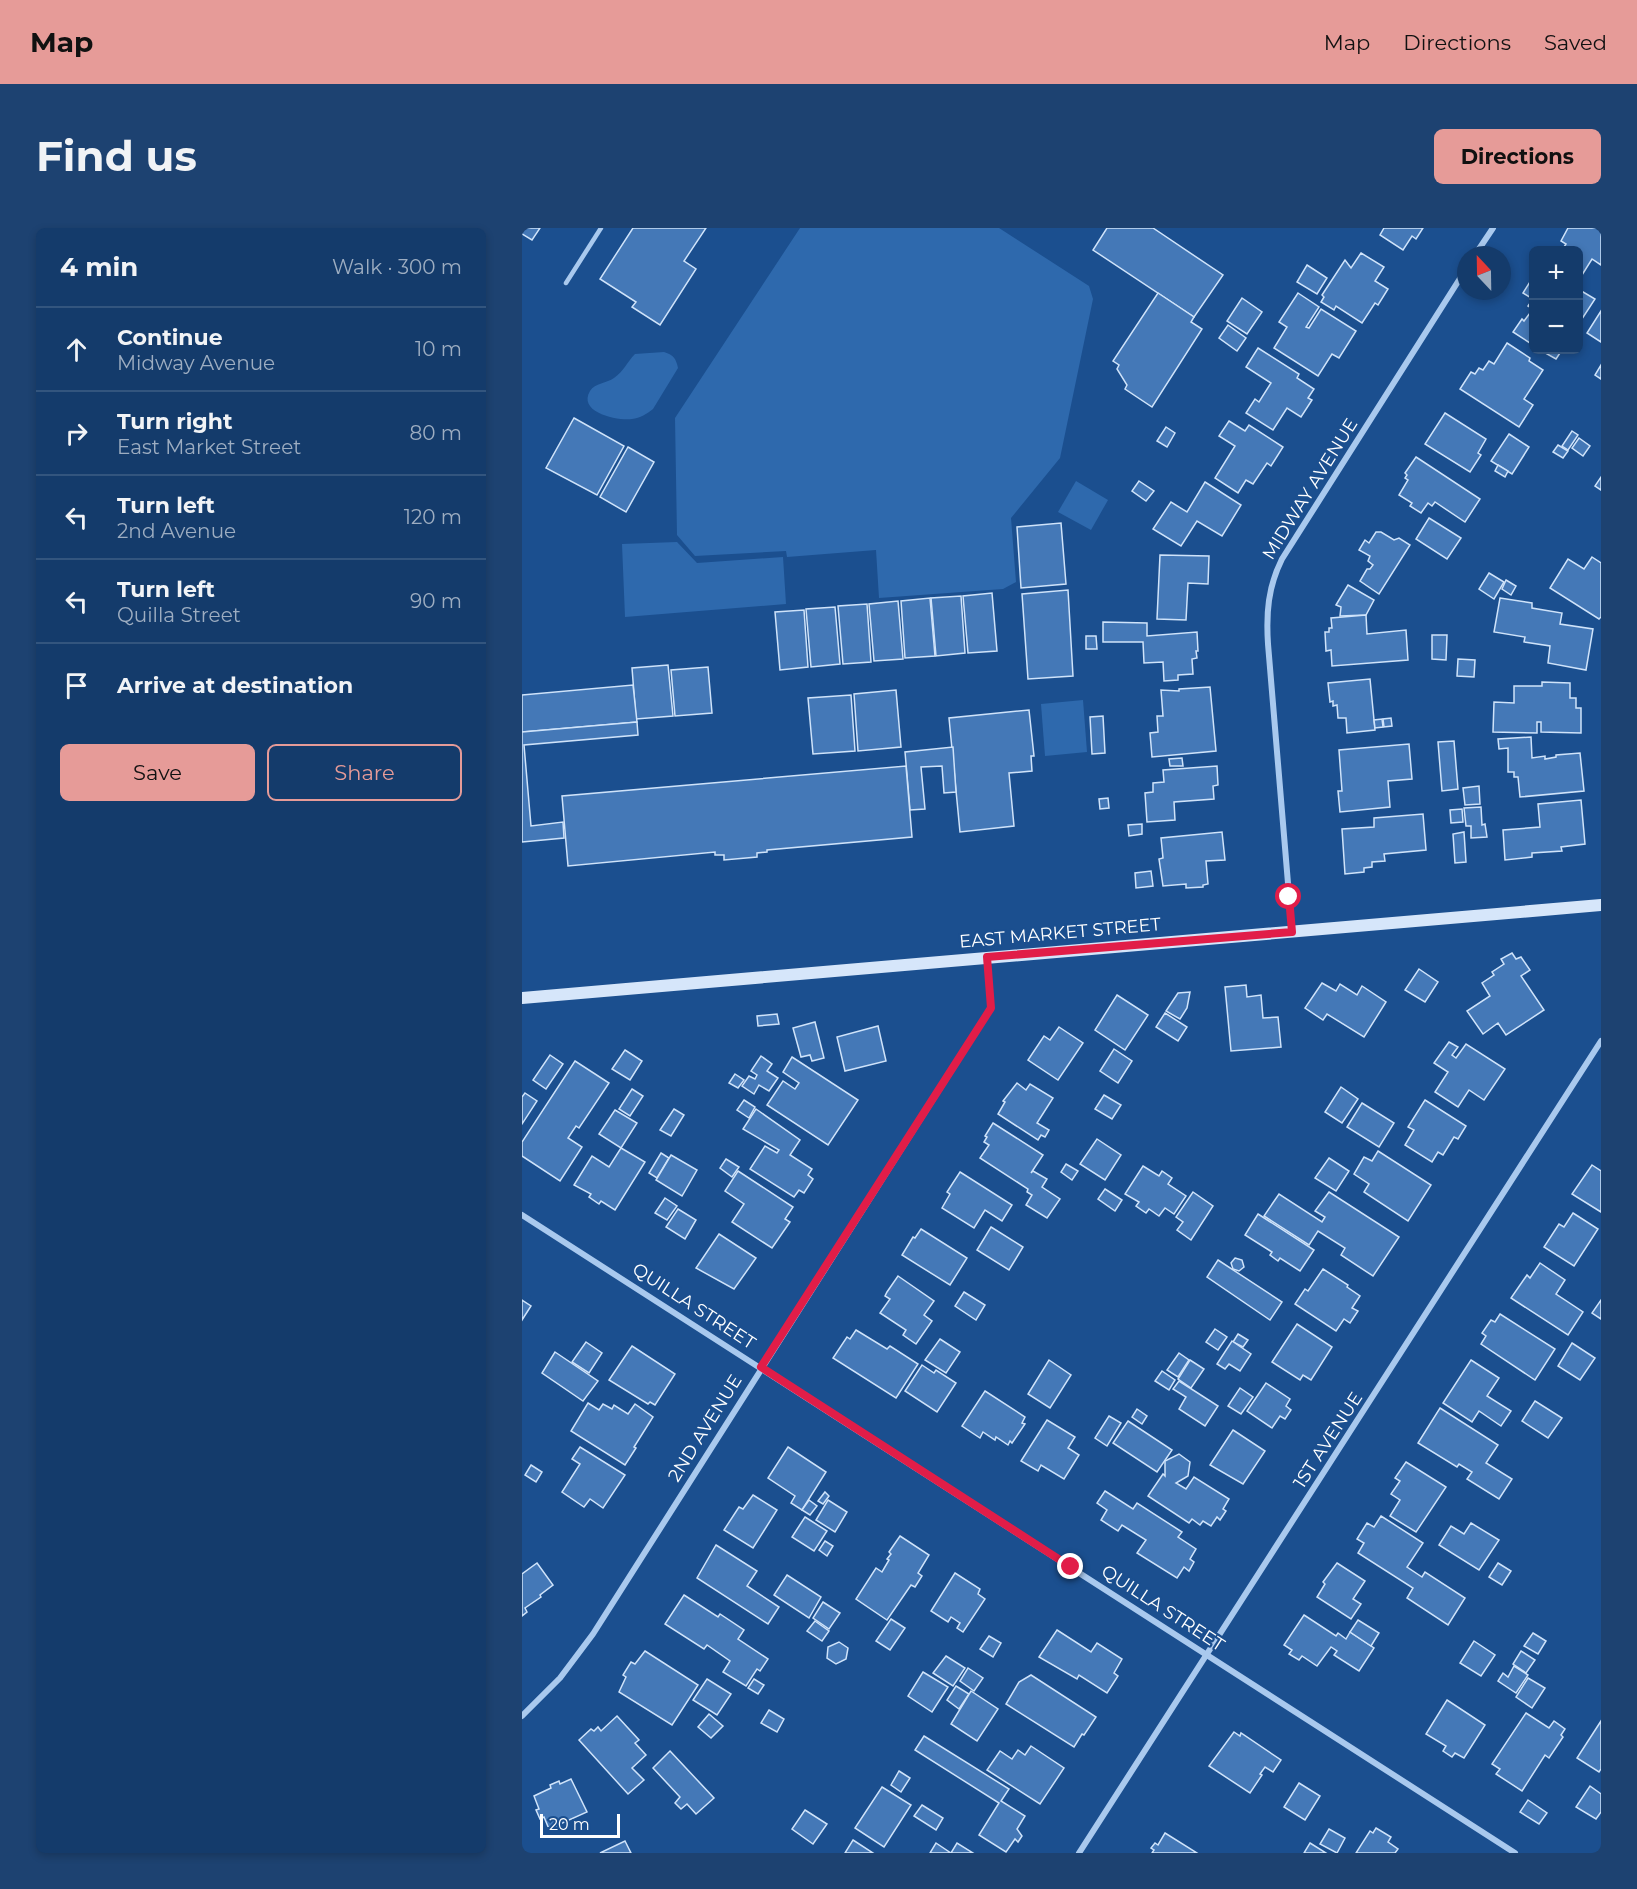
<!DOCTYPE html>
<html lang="en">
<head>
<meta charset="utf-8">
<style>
  body { margin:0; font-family:Montserrat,sans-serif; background:#1d4271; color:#f1f3f6 }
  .controls { position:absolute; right:18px; top:18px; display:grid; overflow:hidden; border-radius:9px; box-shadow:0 3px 9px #0003 }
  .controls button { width:54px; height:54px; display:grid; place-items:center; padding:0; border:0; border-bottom:2px solid #33557e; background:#143b6b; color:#f1f3f6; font:30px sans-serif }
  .compass { position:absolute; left:935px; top:18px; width:54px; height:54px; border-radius:50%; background:#143b6b; box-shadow:0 3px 9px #0003; rotate:338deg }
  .scale { position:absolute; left:18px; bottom:15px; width:80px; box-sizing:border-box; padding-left:6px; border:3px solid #fff; border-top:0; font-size:16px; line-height:21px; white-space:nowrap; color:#fff; -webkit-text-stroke:4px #1b4f8f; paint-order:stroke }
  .stop { position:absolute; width:18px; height:18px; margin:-14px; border:4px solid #e11d48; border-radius:50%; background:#fff }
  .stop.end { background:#e11d48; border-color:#fff; box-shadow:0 2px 6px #0008 }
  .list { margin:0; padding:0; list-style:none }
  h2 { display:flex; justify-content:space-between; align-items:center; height:78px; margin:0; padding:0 24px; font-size:26px }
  h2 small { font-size:20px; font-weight:400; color:#9dadc1 }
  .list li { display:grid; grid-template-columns:39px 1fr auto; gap:18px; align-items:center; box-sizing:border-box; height:84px; padding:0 24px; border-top:2px solid #33557e }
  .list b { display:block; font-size:22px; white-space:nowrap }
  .list p { margin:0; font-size:20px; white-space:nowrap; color:#9dadc1 }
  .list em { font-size:20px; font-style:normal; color:#9dadc1 }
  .actions { display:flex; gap:12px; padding:18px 24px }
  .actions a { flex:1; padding:14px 0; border:2px solid #e69b98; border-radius:9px; text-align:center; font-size:21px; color:#e69b98 }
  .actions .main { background:#e69b98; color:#111 }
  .icon { flex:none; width:33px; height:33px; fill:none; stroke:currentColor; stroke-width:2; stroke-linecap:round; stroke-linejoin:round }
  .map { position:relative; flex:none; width:1079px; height:1625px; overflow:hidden; border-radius:9px }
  header { display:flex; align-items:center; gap:36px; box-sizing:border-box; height:84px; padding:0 30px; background:#e69b98; color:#111 }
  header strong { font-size:28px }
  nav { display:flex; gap:33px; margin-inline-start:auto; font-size:21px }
  .intro { display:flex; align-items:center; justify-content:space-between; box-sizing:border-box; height:144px; padding:0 36px }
  h1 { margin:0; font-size:42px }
  .button { padding:15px 27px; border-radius:9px; background:#e69b98; color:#111; font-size:21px; font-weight:700 }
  main { display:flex; gap:36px; padding:0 36px }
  aside { flex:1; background:#143b6b; border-radius:9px; box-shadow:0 3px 9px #0003 }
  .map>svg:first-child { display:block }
  .green { fill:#2e69ad }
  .building { fill:#4478b7; stroke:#cfe3fa; stroke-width:1.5 }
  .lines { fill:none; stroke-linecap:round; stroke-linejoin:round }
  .lane { stroke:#a9c9ee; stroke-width:4.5 }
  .street { stroke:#a9c9ee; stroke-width:6 }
  .secondary { stroke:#d6e6fa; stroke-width:12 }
  .route { stroke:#e11d48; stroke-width:8 }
  .labels { text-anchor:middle; stroke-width:4.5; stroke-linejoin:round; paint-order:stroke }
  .street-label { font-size:18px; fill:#fff; stroke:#1b4f8f }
</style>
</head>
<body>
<header>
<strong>Map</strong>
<nav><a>Map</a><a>Directions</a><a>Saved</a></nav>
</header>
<div class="intro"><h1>Find us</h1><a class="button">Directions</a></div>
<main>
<aside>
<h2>4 min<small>Walk · 300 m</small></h2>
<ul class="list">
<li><svg class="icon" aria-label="ahead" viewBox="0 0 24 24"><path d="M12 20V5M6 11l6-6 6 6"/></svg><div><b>Continue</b><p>Midway Avenue</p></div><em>10 m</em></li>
<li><svg class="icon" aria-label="right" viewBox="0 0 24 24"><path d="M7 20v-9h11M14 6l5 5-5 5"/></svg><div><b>Turn right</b><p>East Market Street</p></div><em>80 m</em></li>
<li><svg class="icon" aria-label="left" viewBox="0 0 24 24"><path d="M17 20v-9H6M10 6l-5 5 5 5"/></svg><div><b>Turn left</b><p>2nd Avenue</p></div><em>120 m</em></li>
<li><svg class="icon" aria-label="left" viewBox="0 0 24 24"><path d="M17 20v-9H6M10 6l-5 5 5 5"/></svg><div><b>Turn left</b><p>Quilla Street</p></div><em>90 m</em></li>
<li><svg class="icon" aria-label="arrive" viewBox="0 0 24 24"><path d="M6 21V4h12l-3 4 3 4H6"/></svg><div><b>Arrive at destination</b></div></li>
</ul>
<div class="actions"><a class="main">Save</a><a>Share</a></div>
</aside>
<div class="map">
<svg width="1079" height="1625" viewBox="0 0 1079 1625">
  <rect width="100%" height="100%" fill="#1b4f8f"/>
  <g class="green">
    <path d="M278 0H477L567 58 571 71 538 230 489 290 494 354 481 361 357 370 354 322 265 329 264 323 173 328 155 307 153 190Z"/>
    <path d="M142 124C152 127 154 131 156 140L131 181C125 186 118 190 110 191 97 193 55 185 68 163 73 155 85 155 92 150 102 143 105 134 113 126Z"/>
    <path d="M554 253 586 272 569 302 536 284Z"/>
    <path d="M155 314 175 335 261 329 264 376 103 389 100 316Z"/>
    <path d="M561 472 565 524 523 528 519 476Z"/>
  </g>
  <g class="building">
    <path d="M0 0H18L10 12 0 6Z"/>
    <path d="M111 0H184L162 33 174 41 138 97 110 79 114 74 78 51Z"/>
    <path d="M585 0H631L701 47 672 89 571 22Z"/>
    <path d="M862 0H901L894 11 890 8 881 22 858 7Z"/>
    <path d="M1046 0H1079V37L1070 31 1060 47 1056 45V22H1040L1044 16 1039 13Z"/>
    <path d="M839 25 862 39 853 53 866 61 856 77 853 75 840 95 814 78 812 82 799 74 802 69 800 67 823 32 829 40Z"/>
    <path d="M785 37 805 50 795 66 775 54Z"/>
    <path d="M1011 49V117L991 104 1000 91 1002 93 1011 81 1006 78 1011 71 1001 65Z"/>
    <path d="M1056 61 1073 71 1056 97Z"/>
    <path d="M636 65 672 89 669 94 680 101 630 179 603 161 605 157 595 141 597 137 591 133Z"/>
    <path d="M776 65 797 79 784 99 787 100 799 81 834 103 817 130 810 126 796 148 752 120 765 99 757 94Z"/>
    <path d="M720 70 740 84 725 106 705 93Z"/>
    <path d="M1079 83V114L1065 105Z"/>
    <path d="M706 97 724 110 715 123 697 110Z"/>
    <path d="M985 115 1008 130 1007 133 1021 142 1002 171 1011 177 997 199 938 161 949 144 953 146 957 140 961 142 967 133 972 136Z"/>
    <path d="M736 120 777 146 775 150 792 161 786 170 790 172 779 189 765 180 751 202 724 185 733 171 737 174 749 155 724 139Z"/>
    <path d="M1018 122H1040L1034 131Z"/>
    <path d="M1079 137V151L1073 147Z"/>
    <path d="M923 185 964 211 956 225 959 227 948 244 903 216Z"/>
    <path d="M52 190 102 218 75 267 24 240Z"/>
    <path d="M707 193 723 203 727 197 761 219 749 238 745 235 731 256 724 252 716 265 693 250 713 218 697 208Z"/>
    <path d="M644 199 653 205 645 219 635 213Z"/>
    <path d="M1050 203 1056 207 1046 222 1040 218Z"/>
    <path d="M987 206 1007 219 990 246 969 233Z"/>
    <path d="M1057 210 1068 218 1061 228 1050 220Z"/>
    <path d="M1036 217 1046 223 1041 230 1031 224Z"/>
    <path d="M106 219 132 234 104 284 78 269Z"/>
    <path d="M894 229 958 271 943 294 913 274 910 278 906 275 899 285 888 278 890 275 877 267 886 252 883 250 885 247 883 245Z"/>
    <path d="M976 237 986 243 983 249 973 243Z"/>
    <path d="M1079 249V262L1073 258Z"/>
    <path d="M617 253 632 263 624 273 610 263Z"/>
    <path d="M683 254 719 277 700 308 675 293 659 318 631 301 649 274 665 284Z"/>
    <path d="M907 290 939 310 925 331 894 311Z"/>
    <path d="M539 295 544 356 499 360 495 299Z"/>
    <path d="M854 304H859L872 312 877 310 888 317 857 366 838 353 845 341H848L851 337 846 333 848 328 837 322 843 312 847 315Z"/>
    <path d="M638 327 687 328 686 356 666 355 664 392 635 391Z"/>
    <path d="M1070 329 1079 335V389L1077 391 1028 360 1046 331 1062 341Z"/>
    <path d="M967 345 982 354 972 371 957 361Z"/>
    <path d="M984 352 994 358 989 367 980 361Z"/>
    <path d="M826 357 852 372 844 387 818 388 819 379 814 377Z"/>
    <path d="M546 362 551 448 506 451 500 366Z"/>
    <path d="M470 365 475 423 446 425 441 368Z"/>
    <path d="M439 368 443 425 414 428 409 370Z"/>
    <path d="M408 370 413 428 383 430 379 373Z"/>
    <path d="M978 370 1010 375V380L1040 385 1038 396 1071 401 1064 442 1026 435 1028 418 1002 414 1003 409 972 404Z"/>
    <path d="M376 373 381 431 352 433 347 376Z"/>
    <path d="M345 376 349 434 321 436 316 378Z"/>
    <path d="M313 379 318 436 289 439 284 381Z"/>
    <path d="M282 382 286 439 258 442 253 384Z"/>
    <path d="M844 387 845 406 884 402 886 432 810 438 809 422 804 423 803 404H807V400H810L809 390Z"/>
    <path d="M581 394 625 395V408L675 404 676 423H674L675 430 670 431 671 446 656 447V452L642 453 641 434 622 435 621 414H581Z"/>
    <path d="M910 407H925L924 432 910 431Z"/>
    <path d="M564 408H574L575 421H564Z"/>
    <path d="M936 431 953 432 952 449 935 448Z"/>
    <path d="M146 437 151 488 114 491 110 440Z"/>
    <path d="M186 439 190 485 153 488 149 442Z"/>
    <path d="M848 451 853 502 825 505 824 490H816L815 477 811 478V473L808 474 806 455Z"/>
    <path d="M1020 454 1048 455V470H1054V480H1059V505L1019 504V494H1015V505L971 504 972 474 992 475V458H1020Z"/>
    <path d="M111 457 115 494 0 504V467Z"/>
    <path d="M688 459 694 523 630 529 628 505 636 504 635 488H641L639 462 657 463V461Z"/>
    <path d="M374 462 379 519 336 523 332 466Z"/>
    <path d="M329 467 333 523 291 526 286 470Z"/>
    <path d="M507 482 512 528H509L510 543 487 545 492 598 438 604 427 490Z"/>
    <path d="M581 488 583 525 570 526 568 489Z"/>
    <path d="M869 490 870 498 862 499 861 491Z"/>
    <path d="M860 491 861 499 853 500 852 492Z"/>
    <path d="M115 494 116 507 2 517 9 598 41 594 42 610 0 614V504Z"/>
    <path d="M1009 509 1010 530 1023 528V531L1034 529V527L1058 525 1062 563 998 569 996 549H992V544H986V520L977 521 976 511Z"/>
    <path d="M932 513 936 561 920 563 916 514Z"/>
    <path d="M887 516 890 551 866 553 868 579 818 584 816 563H820L817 522Z"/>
    <path d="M431 519 434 564 422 565 420 538 399 539 403 581 388 582 383 524Z"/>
    <path d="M660 530 661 538H648L647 531Z"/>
    <path d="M384 538 390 609 245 622V624L235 625V629L202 632V627H193V624L46 638 40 568Z"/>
    <path d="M695 538 696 557 691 558 692 571 652 574 653 592 625 594 623 565 631 564V555L642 554 641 542Z"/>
    <path d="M957 558 958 576 943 577 941 560Z"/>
    <path d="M586 570 587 580 578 581 577 571Z"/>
    <path d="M1059 572 1063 616 1039 619 1040 623 1010 625V629L983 632 981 602 1018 599 1016 576Z"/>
    <path d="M959 579 960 597 963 596 965 609 949 610V598H944L942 580Z"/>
    <path d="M940 581 941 594 929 595 928 582Z"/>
    <path d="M901 586 904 622 862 626 863 633 850 634V639L842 640V644L823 646 820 601 852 599V590Z"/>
    <path d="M620 596V606L607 608 606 597Z"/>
    <path d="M700 604 703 632 684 633 686 656 681 657V659L664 660V656L641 658 637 631 641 630 639 610Z"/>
    <path d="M942 604 944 634 933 635 931 606Z"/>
    <path d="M629 643 631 658 614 660 613 645Z"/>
    <path d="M990 725 994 731 999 729 1008 742 999 748 1022 782 984 807 976 795 961 806 945 783 968 768 960 755 972 747 970 744 982 736 979 731Z"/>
    <path d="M897 741 916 754 903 774 883 762Z"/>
    <path d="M800 755 814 763 818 756 835 767 840 758 864 774 842 809 805 786 801 792 783 780Z"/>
    <path d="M724 757 725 769 739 767 741 790 756 789 759 819 709 823 703 759Z"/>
    <path d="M668 764 665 780 658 791 644 783 656 765Z"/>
    <path d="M595 767 626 787 603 822 573 802Z"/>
    <path d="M643 785 665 799 656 813 634 799Z"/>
    <path d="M255 786 257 796 236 798 235 788Z"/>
    <path d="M293 794 302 830 290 833 288 827 279 829 271 800Z"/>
    <path d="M356 798 364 833 323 843 315 809Z"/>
    <path d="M537 799 561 815 536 852 506 832 522 808 528 812Z"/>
    <path d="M927 814 936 819 930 827 934 830 944 816 983 841 962 872 947 862 936 879 913 864 926 844 912 835Z"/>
    <path d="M592 821 610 833 596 855 578 843Z"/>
    <path d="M103 822 120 833 108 852 90 841Z"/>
    <path d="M28 827 41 836 24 861 11 852Z"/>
    <path d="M239 828 250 836 245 843 256 850 247 863 237 857 232 866 220 858 227 848 233 851 235 847 229 843Z"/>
    <path d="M270 829 336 872 306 917 245 877 261 853 273 861 277 855 261 844Z"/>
    <path d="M53 833 87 855 57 900 54 898 46 910 60 919 38 953 0 928V914Z"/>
    <path d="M213 846 222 852 216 860 207 855Z"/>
    <path d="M495 855 504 862 508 856 531 870 515 895 527 902 523 909 519 907 516 912 476 886 483 874 481 873Z"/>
    <path d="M819 859 836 871 820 895 803 884Z"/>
    <path d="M110 861 121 868 108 888 97 881Z"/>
    <path d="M3 865 15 873 0 896V869Z"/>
    <path d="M582 867 599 877 590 891 573 881Z"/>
    <path d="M222 872 233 879 227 890 215 882Z"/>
    <path d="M903 872 944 898 936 911 932 909 921 927 916 924 910 934 883 917 892 902 886 899Z"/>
    <path d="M840 875 872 895 857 919 825 899Z"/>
    <path d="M152 881 162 887 149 908 138 902Z"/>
    <path d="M234 881 278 912 268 927 290 941 286 947 291 951 282 965 277 962 272 969 228 941 243 918 255 925 257 922 221 901Z"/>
    <path d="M93 882 115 895 99 920 77 906Z"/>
    <path d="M471 895 521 927 509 945 511 943 525 951 520 959 538 971 525 990 504 977 510 967 505 964 506 961 458 930 467 917 462 914 465 909 463 908Z"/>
    <path d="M575 911 599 927 583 952 558 936Z"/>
    <path d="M99 920 123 934 93 982 79 973 77 976 67 969 69 966 52 957 70 928 87 939Z"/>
    <path d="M856 923 909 957 886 993 842 964 847 956 832 946 842 929 850 933Z"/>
    <path d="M139 925 147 930 135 950 127 945Z"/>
    <path d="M149 927 175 942 160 968 134 952Z"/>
    <path d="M807 930 827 943 814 963 793 950Z"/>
    <path d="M204 931 217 939 210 949 198 940Z"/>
    <path d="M544 936 556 943 550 952 539 944Z"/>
    <path d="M1070 937 1079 943V984L1050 966Z"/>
    <path d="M621 938 637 948 640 943 650 950 646 956 664 968 652 986 643 980 637 988 627 981 624 985 614 978 617 974 603 966Z"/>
    <path d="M216 943 271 979 263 991 268 994 250 1020 210 994 222 976 203 963Z"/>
    <path d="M438 944 490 977 480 993 463 982 452 1000 420 980 428 966 425 964Z"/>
    <path d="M583 961 600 972 593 983 576 971Z"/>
    <path d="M671 964 691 978 669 1012 655 1002 661 994 654 989Z"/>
    <path d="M807 964 877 1009 851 1048 819 1027 823 1020 796 1003 787 1017 742 988 757 966 800 994 803 989 793 983Z"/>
    <path d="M143 970 155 978 145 992 133 985Z"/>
    <path d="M156 981 174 992 163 1011 144 999Z"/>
    <path d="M1051 985 1076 1001 1052 1038 1022 1019 1037 996 1042 999Z"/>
    <path d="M736 986 792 1022 778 1043 758 1030 756 1033 748 1027 750 1024 723 1007Z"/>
    <path d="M469 999 501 1019 487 1042 455 1022Z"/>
    <path d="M399 1001 445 1030 428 1057 380 1027 391 1009 393 1010Z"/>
    <path d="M197 1006 234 1030 212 1061 174 1040Z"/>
    <path d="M713 1030 720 1032 722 1039 717 1043 711 1041 709 1035Z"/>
    <path d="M696 1032 760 1074 748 1092 685 1049Z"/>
    <path d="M1018 1035 1043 1052 1034 1066 1061 1084 1046 1107 989 1070 1005 1047 1008 1050Z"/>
    <path d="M801 1041 826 1057 825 1059 838 1068 830 1080 836 1083 828 1095 822 1091 814 1103 773 1076 783 1061 786 1063Z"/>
    <path d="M376 1048 412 1073 402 1087 410 1093 394 1116 381 1107 384 1102 358 1085 368 1071 363 1068 365 1064Z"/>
    <path d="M442 1064 463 1077 454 1092 433 1078Z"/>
    <path d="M0 1072 9 1078 0 1092Z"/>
    <path d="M1079 1072V1091L1070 1085Z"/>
    <path d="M978 1086 1033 1121 1013 1152 959 1116 964 1108 960 1105 969 1092 973 1094Z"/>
    <path d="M775 1096 810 1119 789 1152 781 1147 778 1152 750 1134Z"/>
    <path d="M693 1101 705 1109 696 1122 684 1114Z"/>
    <path d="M334 1102 365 1121 368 1118 396 1136 374 1170 311 1130 325 1109 328 1111Z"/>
    <path d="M716 1106 726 1112 721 1119 711 1114Z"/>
    <path d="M418 1111 438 1124 424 1145 403 1132Z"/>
    <path d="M710 1113 729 1126 718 1143 707 1136 703 1141 695 1136Z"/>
    <path d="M64 1114 80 1125 67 1145 50 1134Z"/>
    <path d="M1050 1115 1073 1130 1058 1152 1036 1138Z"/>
    <path d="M110 1118 153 1146 133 1177 128 1174 126 1176 87 1152Z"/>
    <path d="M33 1124 76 1153 61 1173 20 1145Z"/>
    <path d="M657 1125 667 1132 656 1149 645 1142Z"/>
    <path d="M527 1132 549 1147 528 1180 506 1166Z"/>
    <path d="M668 1132 682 1141 669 1160 656 1151Z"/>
    <path d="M949 1132 977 1150 965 1168 989 1183 979 1198 957 1183 950 1194 921 1175Z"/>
    <path d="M400 1137 412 1145 414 1142 434 1155 415 1184 383 1163Z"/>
    <path d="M640 1143 653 1152 647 1162 633 1153Z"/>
    <path d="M657 1153 696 1178 683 1198 657 1181 664 1169 651 1161Z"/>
    <path d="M744 1155 768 1171 764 1178 769 1182 763 1191 758 1188 750 1200 725 1183Z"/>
    <path d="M718 1160 731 1169 719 1186 706 1178Z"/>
    <path d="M463 1163 503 1189 500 1195 503 1196 490 1215 488 1213 486 1217 474 1209 473 1212 461 1204 458 1210 440 1198Z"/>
    <path d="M1013 1173 1040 1190 1026 1210 1000 1193Z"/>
    <path d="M66 1175 77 1182 81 1176 90 1181 92 1177 106 1186 113 1176 131 1189 112 1219 114 1220 103 1237 49 1203Z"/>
    <path d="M918 1180 976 1217 964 1235 990 1251 977 1271 945 1251 950 1244 937 1236 935 1239 896 1215Z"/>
    <path d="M615 1181 625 1188 620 1196 610 1189Z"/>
    <path d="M587 1188 599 1195 585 1218 573 1210Z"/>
    <path d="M525 1192 553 1209 546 1220 557 1227 542 1251 519 1237 516 1243 499 1233Z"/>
    <path d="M606 1193 650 1222 635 1244 591 1215Z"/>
    <path d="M711 1202 743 1223 721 1256 688 1237Z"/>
    <path d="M58 1219 103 1247 81 1280 68 1271 62 1279 40 1264 58 1236 50 1231Z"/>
    <path d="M266 1219 304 1244 280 1282 269 1275 273 1268 246 1250Z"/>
    <path d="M657 1226 668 1234 666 1248 654 1255 664 1261 672 1249 707 1271 701 1281 704 1283 698 1292 695 1289 689 1298 681 1293 678 1297 670 1291 667 1295 626 1268 641 1246 643 1248V1233Z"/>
    <path d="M884 1234 924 1259 894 1304 868 1288 878 1272 869 1266 878 1253 873 1250Z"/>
    <path d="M9 1237 20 1244 14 1254 3 1247Z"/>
    <path d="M583 1263 611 1281 615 1275 660 1304 656 1309 674 1321 668 1331 672 1334 667 1343 662 1339 655 1350 615 1325 624 1312 600 1297 596 1303 579 1292 585 1282 575 1275Z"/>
    <path d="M303 1264 307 1268 301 1276 296 1273Z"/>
    <path d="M231 1267 255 1282 231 1320 202 1302 217 1279 221 1281Z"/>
    <path d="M287 1272 295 1278 288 1287 280 1282Z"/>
    <path d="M306 1272 325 1284 313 1304 294 1292Z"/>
    <path d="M859 1288 901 1315 885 1339 900 1349 903 1344 943 1370 926 1397 885 1370 891 1360 836 1325 842 1315 835 1311 845 1295 852 1299Z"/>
    <path d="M283 1289 305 1303 292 1323 270 1309Z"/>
    <path d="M949 1295 977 1312 957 1342 917 1317 929 1298 942 1306Z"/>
    <path d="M378 1308 407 1327 396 1345 400 1348 393 1359 389 1357 365 1392 334 1371 354 1340 360 1344 367 1332 365 1331 369 1326 367 1324Z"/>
    <path d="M303 1313 311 1318 305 1328 297 1322Z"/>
    <path d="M194 1317 235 1343 225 1358 257 1379 246 1396 175 1350Z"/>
    <path d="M15 1335 31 1357 18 1367 19 1369 3 1380 5 1384 0 1388V1346Z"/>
    <path d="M815 1335 843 1353 831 1371 839 1376 829 1391 795 1369 803 1356 801 1354Z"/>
    <path d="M976 1335 989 1343 980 1357 967 1349Z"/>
    <path d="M433 1345 458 1361 456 1366 463 1371 441 1404 435 1400 438 1395 429 1389 426 1394 409 1383Z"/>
    <path d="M265 1347 299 1369 287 1390 252 1367Z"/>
    <path d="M162 1367 196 1389 198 1386 222 1402 216 1411 246 1431 238 1443 235 1441 224 1458 201 1444 208 1433 185 1417 182 1421 143 1396Z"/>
    <path d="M301 1374 318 1385 307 1401 291 1390Z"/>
    <path d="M782 1387 814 1408 816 1405 824 1411 828 1404 852 1420 837 1443 812 1427 815 1423 809 1419 795 1438 780 1428 777 1432 767 1426 770 1422 762 1417Z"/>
    <path d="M369 1391 383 1400 368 1422 354 1413Z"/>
    <path d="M836 1392 857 1405 849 1418 828 1404Z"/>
    <path d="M293 1393 307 1403 300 1413 285 1403Z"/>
    <path d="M535 1402 569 1424 575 1415 600 1431 592 1445 596 1448 585 1465 557 1447 555 1451 517 1429Z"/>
    <path d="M1011 1405 1024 1413 1016 1426 1002 1418Z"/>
    <path d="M467 1408 479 1415 471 1429 458 1421Z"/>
    <path d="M952 1413 973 1427 959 1448 938 1435Z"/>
    <path d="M317 1414 326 1420 324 1431 314 1436 305 1430 306 1419Z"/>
    <path d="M123 1423 176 1457 150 1497 97 1464 104 1449 101 1447 109 1434 113 1436Z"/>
    <path d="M999 1423 1013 1432 1004 1445 991 1436Z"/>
    <path d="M424 1428 443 1440 431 1458 411 1445Z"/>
    <path d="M992 1438 1006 1447 994 1465 976 1453 981 1445 986 1449Z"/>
    <path d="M446 1440 461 1450 452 1463 438 1453Z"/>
    <path d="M401 1444 426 1459 410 1484 386 1468Z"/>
    <path d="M509 1447 574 1489 562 1507 560 1506 552 1519 484 1476 497 1454Z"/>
    <path d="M1006 1450 1023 1460 1010 1480 994 1469Z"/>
    <path d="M185 1451 209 1466 195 1487 171 1472Z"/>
    <path d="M232 1451 242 1457 236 1466 226 1460Z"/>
    <path d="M434 1458 447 1466 437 1481 425 1472Z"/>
    <path d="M449 1463 476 1481 455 1513 429 1496Z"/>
    <path d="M925 1472 963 1497 942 1530 933 1525 930 1529 921 1523 924 1518 904 1506Z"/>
    <path d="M247 1482 262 1491 255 1504 239 1495Z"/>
    <path d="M1004 1485 1027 1500 1032 1493 1043 1501 1039 1507 1041 1509 1027 1530 1023 1527 1000 1563 974 1546 978 1541 970 1536Z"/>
    <path d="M187 1486 201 1498 189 1510 176 1499Z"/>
    <path d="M95 1488 117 1512 113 1515 124 1527 110 1540 122 1552 106 1566 57 1512 69 1501 72 1503 76 1499 79 1503Z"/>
    <path d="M1079 1493V1541L1077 1544 1055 1530Z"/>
    <path d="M712 1504 718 1508 719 1505 759 1532 751 1544 743 1539 738 1546 740 1547 728 1565 687 1538Z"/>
    <path d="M402 1508 487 1561 479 1573 503 1588 495 1601 500 1608 496 1614 493 1611 484 1624 457 1607 477 1575 393 1522Z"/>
    <path d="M509 1518 542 1540 518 1576 465 1542 478 1523 490 1531 496 1522 503 1527Z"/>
    <path d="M148 1523 192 1570 174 1586 165 1576 159 1581 153 1575 158 1569 131 1540Z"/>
    <path d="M377 1543 388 1550 379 1564 369 1557Z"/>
    <path d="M49 1551 65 1584 27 1601 22 1589 18 1591 14 1582 17 1581 12 1568 29 1560 28 1557 37 1553 38 1556Z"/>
    <path d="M777 1555 798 1568 783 1592 762 1579Z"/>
    <path d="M1068 1558 1079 1566V1584L1074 1591 1054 1579Z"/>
    <path d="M360 1559 389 1577 362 1619 333 1600Z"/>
    <path d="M1006 1572 1025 1585 1017 1596 998 1584Z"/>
    <path d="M400 1577 421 1590 414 1602 392 1588Z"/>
    <path d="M283 1582 305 1596 291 1616 270 1601Z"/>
    <path d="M854 1600 869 1609 866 1614 876 1621 873 1625H834L848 1603 851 1605Z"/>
    <path d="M807 1601 823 1610 815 1625 798 1616Z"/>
    <path d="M643 1605 675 1625H630L632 1622 629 1620 633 1615 636 1617Z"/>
    <path d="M331 1612 351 1625H323Z"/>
    <path d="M103 1613 109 1625H78Z"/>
    <path d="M414 1615 429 1625 435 1615 451 1625H408Z"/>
    <path d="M788 1615 804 1625H782Z"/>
  </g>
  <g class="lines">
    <path class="lane" d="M44 55 79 0"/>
    <g class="street">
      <path d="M953 27 971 0"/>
      <path d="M770 703 746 416C744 385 746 359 760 331L944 41"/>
      <path d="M0 987 993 1625"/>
      <path d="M0 1488 38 1450 71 1406 469 780 465 729"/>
      <path d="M557 1625 1079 813"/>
    </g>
    <path class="secondary" d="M0 770 1079 677"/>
  </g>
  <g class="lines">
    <path class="route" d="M549 1339 239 1139 469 780 465 729 770 704 767 669"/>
  </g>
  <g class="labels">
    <g class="street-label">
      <text transform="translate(788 261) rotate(-58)" y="6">MIDWAY AVENUE</text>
      <text transform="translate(538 705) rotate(-5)" y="6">EAST MARKET STREET</text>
      <text transform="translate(172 1078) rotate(33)" y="6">QUILLA STREET</text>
      <text transform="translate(183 1200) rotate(-58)" y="6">2ND AVENUE</text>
      <text transform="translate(806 1212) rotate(-57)" y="6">1ST AVENUE</text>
      <text transform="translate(641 1380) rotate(33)" y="6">QUILLA STREET</text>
    </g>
  </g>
</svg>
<div class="controls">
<button>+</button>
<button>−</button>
</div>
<svg class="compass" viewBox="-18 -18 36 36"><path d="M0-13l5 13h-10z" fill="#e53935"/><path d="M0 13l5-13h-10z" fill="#9dadc1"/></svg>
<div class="scale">20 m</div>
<div class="stop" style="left:767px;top:669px"></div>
<div class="stop end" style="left:549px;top:1339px"></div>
</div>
</main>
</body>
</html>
